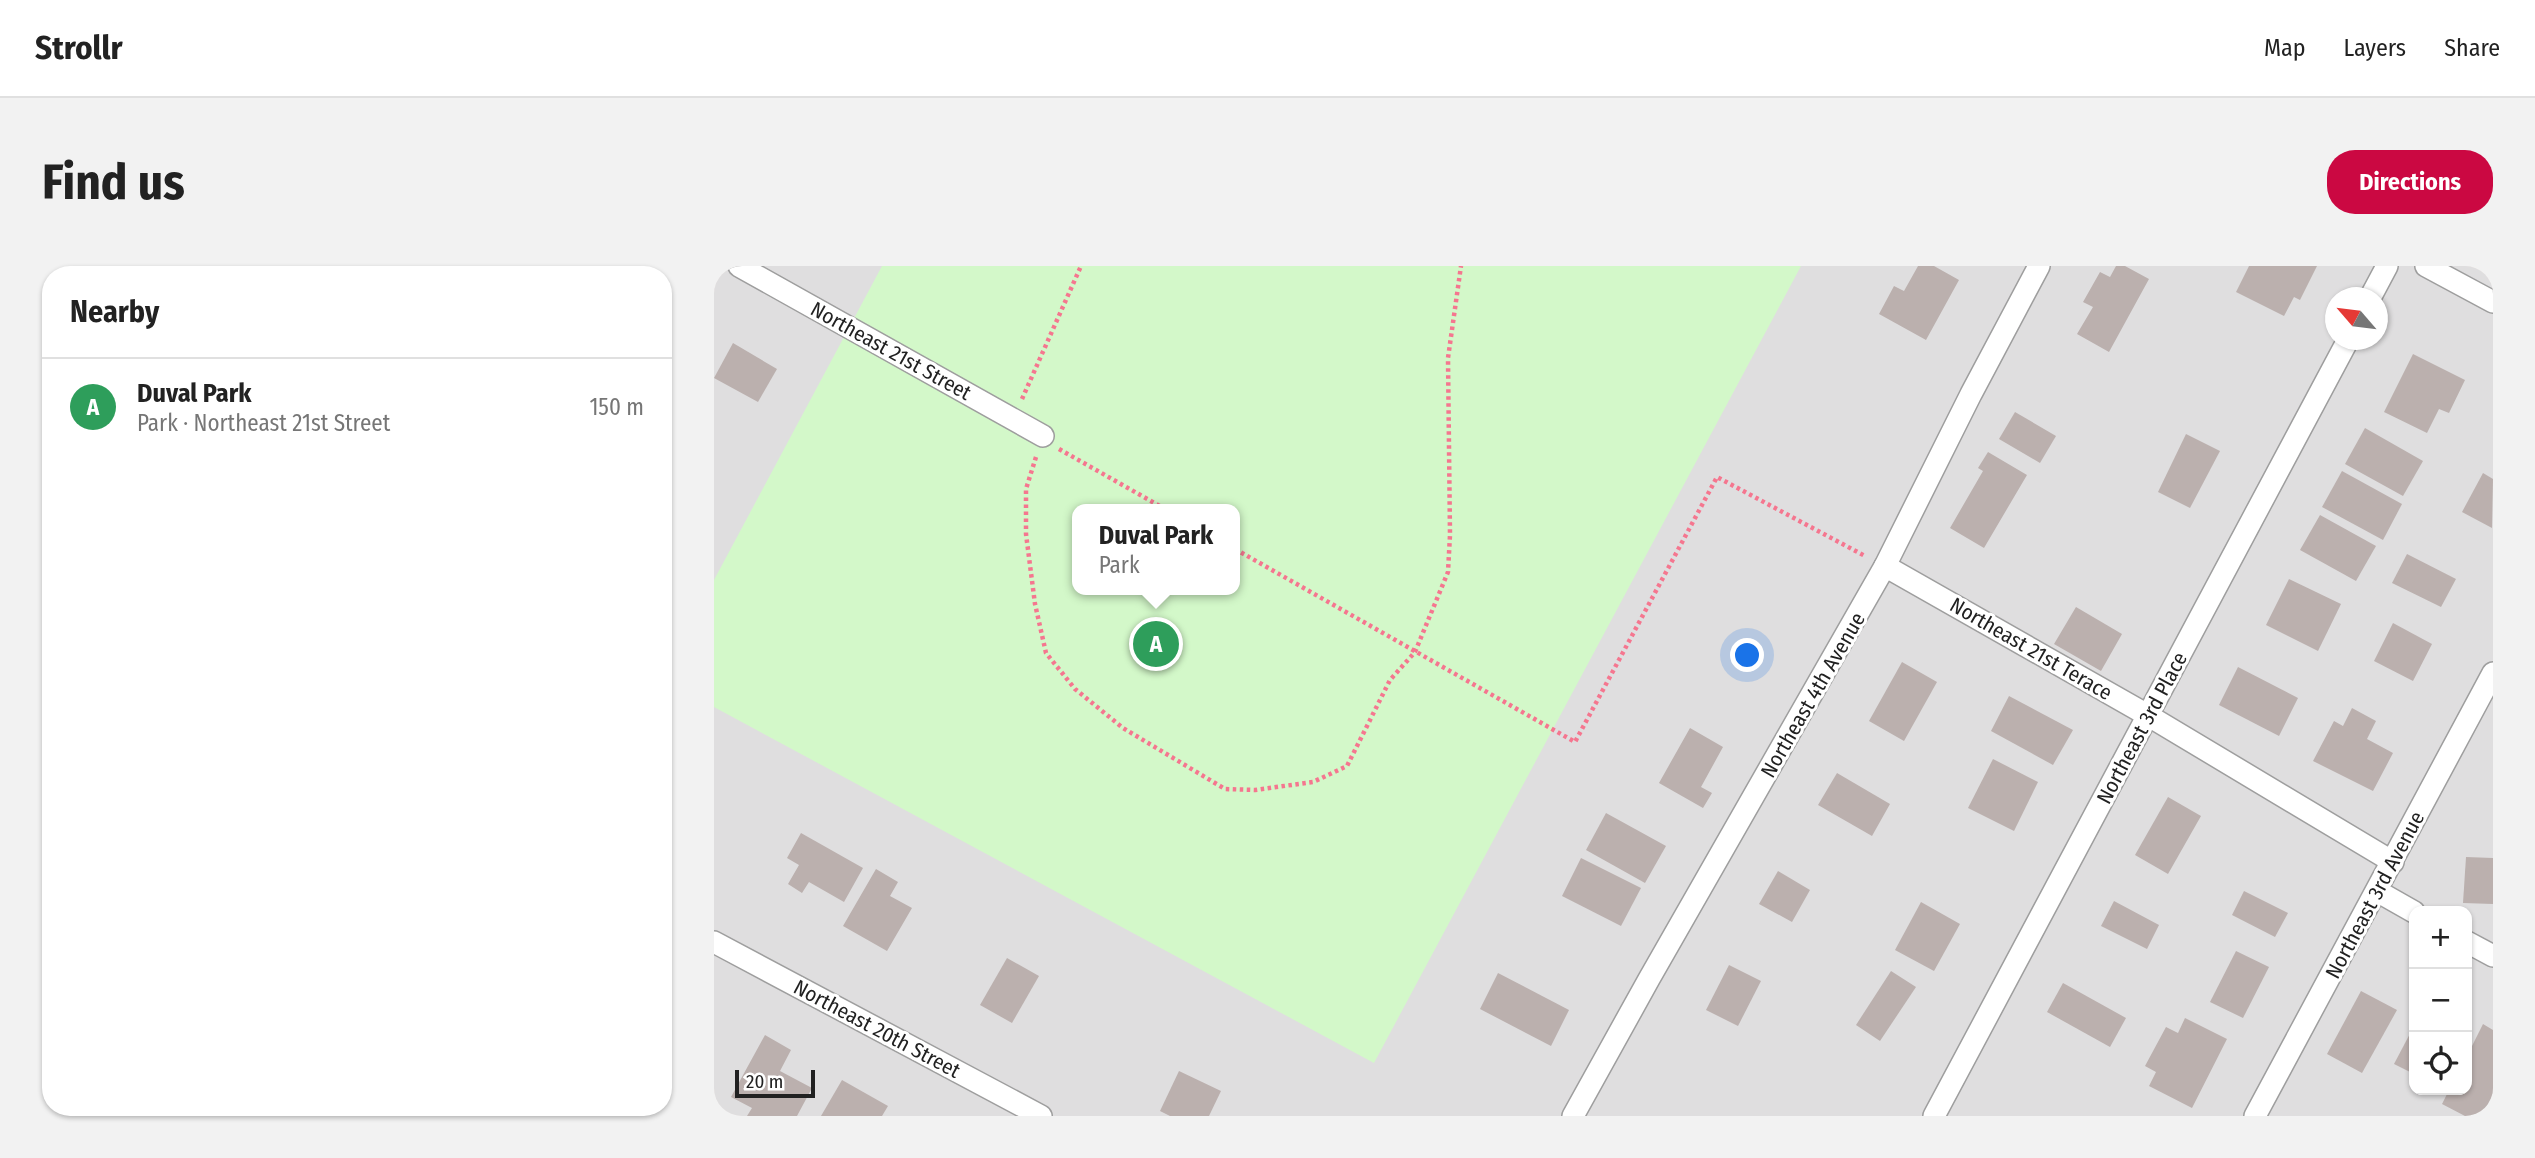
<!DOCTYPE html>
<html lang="en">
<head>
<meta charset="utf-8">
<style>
  body { margin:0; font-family:"Fira Sans Condensed",sans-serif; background:#f2f2f2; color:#222 }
  .controls { position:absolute; right:21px; bottom:21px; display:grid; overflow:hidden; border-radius:14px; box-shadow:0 2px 5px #0004 }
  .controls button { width:63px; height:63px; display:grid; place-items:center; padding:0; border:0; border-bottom:2px solid #e0e0e0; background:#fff; color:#222; font:35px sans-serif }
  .compass { position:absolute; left:1611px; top:21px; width:63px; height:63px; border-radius:50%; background:#fff; box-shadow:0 2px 5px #0004; rotate:298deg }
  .scale { position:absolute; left:21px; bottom:18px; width:80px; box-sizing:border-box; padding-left:7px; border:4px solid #212121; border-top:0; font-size:19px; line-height:24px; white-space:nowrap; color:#212121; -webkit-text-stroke:5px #fff; paint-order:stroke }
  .you { position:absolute; left:1034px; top:390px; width:24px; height:24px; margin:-18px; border:5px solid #fff; border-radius:50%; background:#1a73e8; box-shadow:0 0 0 10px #1a73e833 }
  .badge { display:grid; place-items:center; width:46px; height:46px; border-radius:50%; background:#cb0842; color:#fff; font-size:23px; font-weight:700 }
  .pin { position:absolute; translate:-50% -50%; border:4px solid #fff; box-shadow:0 2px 7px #0006 }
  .popup { position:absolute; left:358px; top:238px; width:168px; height:91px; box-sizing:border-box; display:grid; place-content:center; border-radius:14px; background:#fff; filter:drop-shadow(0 2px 5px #0005); font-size:23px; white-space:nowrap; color:#767676 }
  .popup b { font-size:26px; color:#222 }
  .popup::after { content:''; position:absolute; left:50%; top:100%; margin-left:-14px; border:14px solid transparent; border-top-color:#fff }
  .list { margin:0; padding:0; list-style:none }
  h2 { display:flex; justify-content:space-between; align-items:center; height:91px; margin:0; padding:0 28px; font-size:30px }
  h2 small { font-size:23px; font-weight:400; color:#767676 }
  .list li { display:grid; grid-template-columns:46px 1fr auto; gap:21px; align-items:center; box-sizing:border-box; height:98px; padding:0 28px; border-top:2px solid #e0e0e0 }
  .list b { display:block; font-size:26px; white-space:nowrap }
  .list p { margin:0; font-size:23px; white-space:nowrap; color:#767676 }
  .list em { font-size:23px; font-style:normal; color:#767676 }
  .icon { flex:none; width:38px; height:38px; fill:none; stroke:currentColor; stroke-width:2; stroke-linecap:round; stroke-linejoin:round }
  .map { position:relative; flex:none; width:1779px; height:850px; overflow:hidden; border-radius:28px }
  header { display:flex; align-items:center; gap:42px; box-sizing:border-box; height:98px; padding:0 35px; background:#fff; border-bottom:2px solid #e0e0e0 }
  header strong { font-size:33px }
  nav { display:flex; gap:38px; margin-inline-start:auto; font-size:24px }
  .intro { display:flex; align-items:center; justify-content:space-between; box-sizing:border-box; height:168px; padding:0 42px }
  h1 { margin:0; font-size:49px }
  .button { padding:18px 32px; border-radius:28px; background:#cb0842; color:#fff; font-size:24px; font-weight:700 }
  main { display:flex; gap:42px; padding:0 42px }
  aside { flex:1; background:#fff; border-radius:28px; box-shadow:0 2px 5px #0004 }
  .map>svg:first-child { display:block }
  .residential { fill:#dfdedf; fill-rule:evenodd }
  .park { fill:#d3f8c9; fill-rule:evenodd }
  .building { fill:#bbb0ae }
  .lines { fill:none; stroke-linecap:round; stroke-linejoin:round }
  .minor-casing { stroke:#9e9e9e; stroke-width:24 }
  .path { stroke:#f5768f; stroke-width:4.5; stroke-dasharray:3.5 3.5; stroke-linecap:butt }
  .minor { stroke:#fff; stroke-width:21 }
  .labels { text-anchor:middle; stroke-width:6; stroke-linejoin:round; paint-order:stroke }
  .street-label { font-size:21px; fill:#212121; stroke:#fff }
</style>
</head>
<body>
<header>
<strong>Strollr</strong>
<nav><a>Map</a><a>Layers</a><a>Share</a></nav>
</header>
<div class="intro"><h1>Find us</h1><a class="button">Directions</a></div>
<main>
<aside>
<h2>Nearby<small></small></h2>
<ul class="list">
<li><span class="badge" style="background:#2e9e5b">A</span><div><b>Duval Park</b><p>Park · Northeast 21st Street</p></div><em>150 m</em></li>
</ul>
</aside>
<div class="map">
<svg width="1779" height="850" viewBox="0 0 1779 850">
  <rect width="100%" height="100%" fill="#f1ece9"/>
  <path class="residential" d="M0 0H1779V850H0ZM1622 32H1664V74H1622ZM363 243H521V324H363ZM1700 645H1753V824H1700Z"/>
  <path class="park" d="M168 0H1087L660 797 0 441V314ZM363 243H521V324H363Z"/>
  <g class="building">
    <path d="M1204 0H1220L1245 14 1212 74 1165 48 1180 20 1190 25Z"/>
    <path d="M1402 0H1411L1435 13 1395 86 1363 68 1379 41 1369 36 1386 6 1396 11Z"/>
    <path d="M1535 0H1603L1586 34 1580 31 1570 50 1522 26Z"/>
    <path d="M19 77 63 103 44 136 0 112Z"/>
    <path d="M1699 88 1751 114 1735 147 1725 143 1713 167 1670 146Z"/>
    <path d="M1301 146 1342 170 1326 197 1285 173Z"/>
    <path d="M1651 162 1709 195 1689 230 1631 198Z"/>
    <path d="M1472 168 1506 185 1476 242 1444 226Z"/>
    <path d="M1274 186 1313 209 1270 282 1236 262 1269 205 1264 202Z"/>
    <path d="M1628 205 1688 238 1669 274 1608 241Z"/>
    <path d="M1769 207 1779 213 1778 262 1748 246Z"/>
    <path d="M1606 249 1662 280 1642 315 1586 284Z"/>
    <path d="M1693 288 1742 313 1727 341 1678 317Z"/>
    <path d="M1575 313 1627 338 1604 385 1552 359Z"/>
    <path d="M1362 341 1408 368 1387 405 1340 378Z"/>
    <path d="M1679 357 1718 378 1699 415 1660 395Z"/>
    <path d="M1188 396 1223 416 1190 475 1155 455Z"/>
    <path d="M1524 401 1584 432 1565 470 1505 439Z"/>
    <path d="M1295 430 1359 464 1339 499 1277 465Z"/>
    <path d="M1638 442 1662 455 1653 473 1679 487 1659 525 1599 495 1620 455 1629 460Z"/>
    <path d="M976 462 1009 481 987 521 998 527 989 542 945 517Z"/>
    <path d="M1279 493 1324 516 1300 565 1254 542Z"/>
    <path d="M1123 507 1176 538 1158 570 1104 539Z"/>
    <path d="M1454 531 1487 550 1454 608 1421 589Z"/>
    <path d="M892 547 952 580 931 617 872 584Z"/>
    <path d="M87 567 149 602 130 636 95 616 88 627 74 618 85 599 73 592Z"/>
    <path d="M1752 591 1779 592V638L1749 637Z"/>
    <path d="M867 592 927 622 907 660 848 630Z"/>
    <path d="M162 603 184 616 176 630 198 642 173 685 129 660Z"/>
    <path d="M1064 605 1096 624 1078 656 1045 638Z"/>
    <path d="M1530 625 1574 647 1561 671 1518 649Z"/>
    <path d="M1400 635 1445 659 1433 683 1387 660Z"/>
    <path d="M1207 636 1246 658 1220 705 1181 684Z"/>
    <path d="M1522 685 1555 701 1529 752 1496 736Z"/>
    <path d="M293 692 325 710 298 757 266 739Z"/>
    <path d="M1015 699 1047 715 1024 760 992 744Z"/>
    <path d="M1177 705 1202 721 1166 775 1142 759Z"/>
    <path d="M784 707 855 744 837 780 766 743Z"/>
    <path d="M1349 717 1412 752 1396 781 1333 746Z"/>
    <path d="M1647 725 1683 744 1648 807 1613 788Z"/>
    <path d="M1471 752 1513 773 1478 842 1435 820 1442 806 1431 800 1452 761 1464 767Z"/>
    <path d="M1769 758 1779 764V828L1768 850H1751L1728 838 1735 824H1753V790Z"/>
    <path d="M1700 760V808L1680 798Z"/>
    <path d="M51 769 77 784 66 805 98 822 83 850H33L38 842 17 831Z"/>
    <path d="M465 805 507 825 495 850H456L446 845Z"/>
    <path d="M128 814 174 840 168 850H107Z"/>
  </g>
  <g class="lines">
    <g class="minor-casing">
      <g id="minor">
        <path d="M25 0 329 170"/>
        <path d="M1712 0 1779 36"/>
        <path d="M1656 32 1673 0"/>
        <path d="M1171 300 1435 450 1679 596"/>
        <path d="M1663 625 1700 646"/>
        <path d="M0 676 327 850"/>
        <path d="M1753 676 1779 690"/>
        <path d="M859 850 935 713 1171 300 1257 128 1325 0"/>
        <path d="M1220 850 1634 74"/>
        <path d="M1541 850 1779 407"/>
      </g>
    </g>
    <g class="path">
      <path d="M308 133 367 0"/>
      <path d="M345 183 451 243"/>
      <path d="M322 191 312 223V268L321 338 332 387 361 423 409 462 511 523 541 524 599 516 633 500 676 414 701 386 734 306 736 269 734 92 747 0"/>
      <path d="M521 283 861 476 1003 211 1151 290"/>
    </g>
    <use href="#minor" class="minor"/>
  </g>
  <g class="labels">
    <g class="street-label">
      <text transform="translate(177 85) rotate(29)" y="7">Northeast 21st Street</text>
      <text transform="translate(1317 383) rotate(30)" y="7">Northeast 21st Terace</text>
      <text transform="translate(1099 429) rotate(-60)" y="7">Northeast 4th Avenue</text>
      <text transform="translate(1428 462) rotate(-62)" y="7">Northeast 3rd Place</text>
      <text transform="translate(1661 629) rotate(-62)" y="7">Northeast 3rd Avenue</text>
      <text transform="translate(163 763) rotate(28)" y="7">Northeast 20th Street</text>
    </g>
  </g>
</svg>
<div class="controls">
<button>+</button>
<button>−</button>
<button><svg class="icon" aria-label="locate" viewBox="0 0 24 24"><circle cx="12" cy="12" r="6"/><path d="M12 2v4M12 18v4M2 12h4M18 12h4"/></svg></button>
</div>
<svg class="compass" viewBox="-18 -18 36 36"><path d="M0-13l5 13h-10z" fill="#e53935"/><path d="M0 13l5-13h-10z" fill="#767676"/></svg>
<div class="scale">20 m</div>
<div class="you"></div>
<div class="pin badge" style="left:442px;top:378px;background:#2e9e5b">A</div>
<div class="popup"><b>Duval Park</b>Park</div>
</div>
</main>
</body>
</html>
